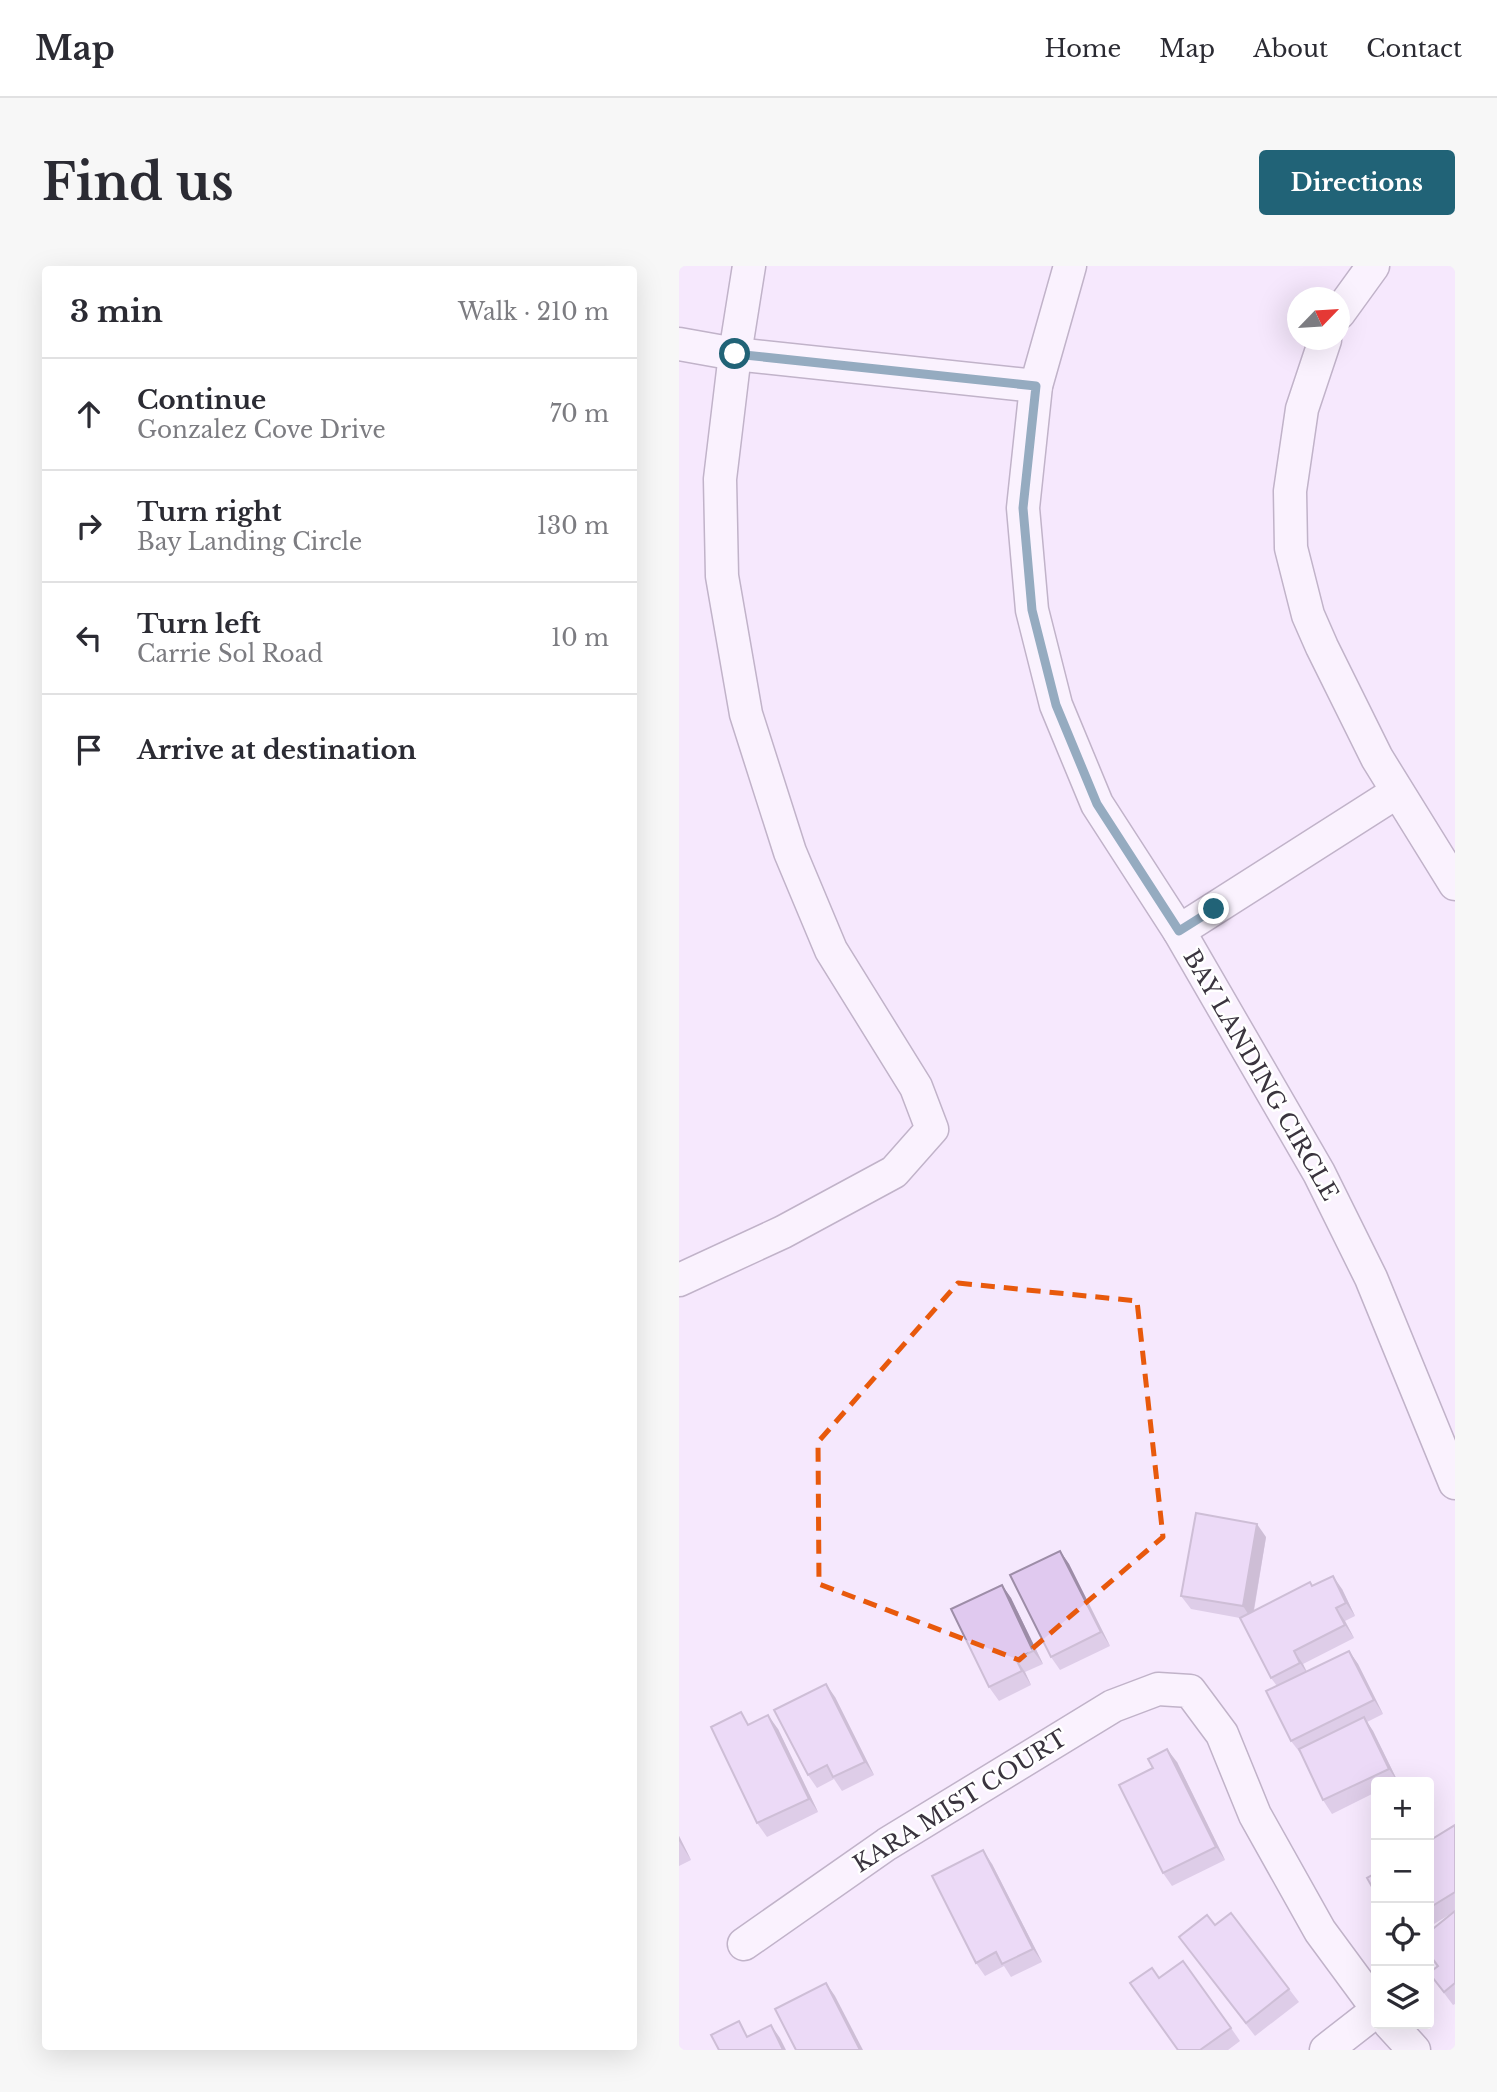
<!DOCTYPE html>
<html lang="en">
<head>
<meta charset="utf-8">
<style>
  body { margin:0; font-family:"Libre Baskerville",serif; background:#f7f7f7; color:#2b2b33 }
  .controls { position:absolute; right:21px; bottom:21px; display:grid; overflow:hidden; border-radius:7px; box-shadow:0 7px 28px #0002 }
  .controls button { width:63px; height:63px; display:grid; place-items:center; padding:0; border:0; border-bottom:2px solid #e1e1e2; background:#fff; color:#2b2b33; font:35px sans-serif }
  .compass { position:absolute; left:608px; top:21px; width:63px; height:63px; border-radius:50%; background:#fff; box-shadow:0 7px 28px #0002; rotate:65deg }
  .stop { position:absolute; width:21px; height:21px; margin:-16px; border:5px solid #216377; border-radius:50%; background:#fff }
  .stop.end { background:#216377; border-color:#fff; box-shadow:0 2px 7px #0008 }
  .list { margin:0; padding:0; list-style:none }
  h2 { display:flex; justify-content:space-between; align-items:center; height:91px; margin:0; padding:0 28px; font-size:30px }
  h2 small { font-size:23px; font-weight:400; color:#7c7c81 }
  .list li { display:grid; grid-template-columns:46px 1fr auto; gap:21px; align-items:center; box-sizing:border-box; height:112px; padding:0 28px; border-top:2px solid #e1e1e2 }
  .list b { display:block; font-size:26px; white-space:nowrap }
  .list p { margin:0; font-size:23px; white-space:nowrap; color:#7c7c81 }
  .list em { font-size:23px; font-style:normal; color:#7c7c81 }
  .icon { flex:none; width:38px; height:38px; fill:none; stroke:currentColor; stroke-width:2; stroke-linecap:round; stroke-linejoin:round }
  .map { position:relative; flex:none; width:776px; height:1784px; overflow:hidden; border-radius:7px }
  header { display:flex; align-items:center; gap:42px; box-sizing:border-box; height:98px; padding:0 35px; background:#fff; border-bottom:2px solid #e1e1e2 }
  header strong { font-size:33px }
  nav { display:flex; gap:38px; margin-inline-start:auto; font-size:24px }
  .intro { display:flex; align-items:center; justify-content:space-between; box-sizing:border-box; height:168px; padding:0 42px }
  h1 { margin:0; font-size:49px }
  .button { padding:18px 32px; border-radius:7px; background:#216377; color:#fff; font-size:24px; font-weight:700 }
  main { display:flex; gap:42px; padding:0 42px }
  aside { flex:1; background:#fff; border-radius:7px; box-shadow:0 7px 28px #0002 }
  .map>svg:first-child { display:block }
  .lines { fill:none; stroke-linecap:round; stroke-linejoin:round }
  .minor-casing { stroke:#81738a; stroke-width:35 }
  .minor { stroke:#fff; stroke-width:32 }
  .wall { fill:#c1adce }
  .shaded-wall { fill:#9d8da7 }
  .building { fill:#e0c9ef; stroke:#9d8da7; stroke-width:2 }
  .route { stroke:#216377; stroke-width:9 }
  .marked { fill:none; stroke:#e8590c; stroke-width:5; stroke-dasharray:14 9; stroke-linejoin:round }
  .labels { text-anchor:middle; stroke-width:5; stroke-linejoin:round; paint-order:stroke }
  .street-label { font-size:23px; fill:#3a343e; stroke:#fff }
</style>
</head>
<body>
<header>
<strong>Map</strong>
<nav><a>Home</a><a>Map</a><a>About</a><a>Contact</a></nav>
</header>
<div class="intro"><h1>Find us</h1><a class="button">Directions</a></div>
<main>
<aside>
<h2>3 min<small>Walk · 210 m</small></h2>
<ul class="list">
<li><svg class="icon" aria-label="ahead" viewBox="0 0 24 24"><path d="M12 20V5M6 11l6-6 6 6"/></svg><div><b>Continue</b><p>Gonzalez Cove Drive</p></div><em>70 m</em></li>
<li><svg class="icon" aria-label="right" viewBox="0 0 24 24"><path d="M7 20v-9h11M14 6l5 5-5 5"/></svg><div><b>Turn right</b><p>Bay Landing Circle</p></div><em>130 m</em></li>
<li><svg class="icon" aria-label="left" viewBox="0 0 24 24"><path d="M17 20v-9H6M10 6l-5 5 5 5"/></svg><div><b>Turn left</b><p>Carrie Sol Road</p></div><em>10 m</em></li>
<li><svg class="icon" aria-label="arrive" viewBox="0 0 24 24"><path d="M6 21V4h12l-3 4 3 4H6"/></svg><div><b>Arrive at destination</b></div></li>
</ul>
</aside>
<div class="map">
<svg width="776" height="1784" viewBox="0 0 776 1784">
  <rect width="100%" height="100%" fill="#f5e8fd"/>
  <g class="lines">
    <g class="minor-casing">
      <g id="minor">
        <path d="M391 0 357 120 344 242 353 344 377 439 418 538 500 665 640 907 692 1012 776 1217"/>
        <path d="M660 47 694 0"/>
        <path d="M646 74 623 143 611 225 612 282 629 349 643 381 698 492 776 618"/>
        <path d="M0 78 56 88 357 120"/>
        <path d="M500 665 718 526"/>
        <path d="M0 1014 104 966 215 906 253 863 237 821 152 684 111 586 67 448 43 310 41 213 56 88 70 0"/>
        <path d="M65 1678 208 1578 434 1440 479 1423 511 1425 543 1468 576 1549 641 1665 697 1741"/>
        <path d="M711 1758 735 1784"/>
        <path d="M647 1784 697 1745"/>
      </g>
    </g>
    <use href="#minor" class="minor"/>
  </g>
  <g class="wall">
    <path d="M587 1271 575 1345 634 1320 663 1323 676 1350 666 1355 675 1372 624 1398 627 1406 670 1385 679 1398 704 1448 688 1456 694 1465 719 1516H697V1526L653 1548 644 1534 622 1488 612 1475 598 1420 592 1412 561 1352 512 1343 502 1330Z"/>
    <path d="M381 1285 390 1298 431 1380 381 1404 372 1391Z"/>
    <path d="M323 1319 332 1332 364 1398 346 1406 352 1419 320 1435 310 1421Z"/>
    <path d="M156 1431 195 1509 163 1525 155 1513 138 1522 129 1509Z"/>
    <path d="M71 1458 99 1463 139 1546 88 1571 78 1557Z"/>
    <path d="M498 1496 546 1594 493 1620 484 1607Z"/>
    <path d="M776 1559V1738L774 1739 750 1707 758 1701 750 1690V1666L773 1647 750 1661V1575Z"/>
    <path d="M0 1570 12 1594 0 1600Z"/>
    <path d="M313 1598 363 1696 332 1711 325 1700 306 1710 297 1697Z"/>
    <path d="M536 1659 610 1723 620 1736 576 1770 500 1671Z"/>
    <path d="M480 1712 552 1762 561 1775 549 1784H499Z"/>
  </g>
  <g class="shaded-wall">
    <path d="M578 1258 587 1271 573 1354 564 1340Z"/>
    <path d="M381 1285 390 1298 431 1380 422 1366Z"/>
    <path d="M654 1310 663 1323 676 1350 667 1337Z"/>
    <path d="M323 1319 332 1332 364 1398 354 1385Z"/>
    <path d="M657 1342 666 1355 675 1372 666 1359Z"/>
    <path d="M615 1385 624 1398 630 1410 621 1397Z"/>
    <path d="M670 1385 679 1398 704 1448 695 1434Z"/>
    <path d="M337 1393 346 1406 352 1419 343 1405Z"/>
    <path d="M147 1418 156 1431 195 1509 186 1496Z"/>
    <path d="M89 1449 99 1463 139 1546 130 1533Z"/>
    <path d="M685 1451 694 1465 719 1516 710 1503Z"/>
    <path d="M488 1483 498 1496 546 1594 537 1581Z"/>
    <path d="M0 1570 12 1594 0 1575Z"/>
    <path d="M304 1584 313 1598 363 1696 354 1683Z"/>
    <path d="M147 1717 156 1730 184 1784H181Z"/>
    <path d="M92 1759 101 1772 107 1784H104Z"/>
  </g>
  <g class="building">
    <path d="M517 1247 578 1258 564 1340 502 1330Z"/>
    <path d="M381 1285 422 1366 372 1391 331 1309Z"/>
    <path d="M654 1310 667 1337 657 1342 666 1359 615 1385 621 1397 592 1412 561 1352 631 1316 633 1320Z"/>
    <path d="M323 1319 354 1385 337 1393 343 1405 310 1421 272 1343Z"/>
    <path d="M670 1385 695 1434 612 1475 587 1425Z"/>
    <path d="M147 1418 186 1496 154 1511 148 1499 129 1509 95 1444Z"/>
    <path d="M62 1446 69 1459 89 1449 130 1533 78 1557 32 1461Z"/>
    <path d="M685 1451 710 1503 644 1534 620 1483Z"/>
    <path d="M488 1483 537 1581 484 1607 440 1519 474 1502 469 1493Z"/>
    <path d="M776 1559V1626L750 1642V1575Z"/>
    <path d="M304 1584 354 1683 323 1698 317 1686 297 1697 253 1610Z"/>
    <path d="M697 1607V1628L688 1612Z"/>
    <path d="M776 1645V1717L765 1726 750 1707 759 1700 750 1688V1666Z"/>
    <path d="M552 1647 610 1723 567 1757 500 1671 528 1649 536 1659Z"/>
    <path d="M504 1695 552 1762 521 1784H499L451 1717 473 1702 480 1712Z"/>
    <path d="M147 1717 181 1784H117L96 1743Z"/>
    <path d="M60 1755 68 1771 92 1759 104 1784H40L32 1769Z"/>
  </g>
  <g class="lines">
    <path class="route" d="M56 88 357 120 344 242 353 344 377 439 418 538 500 665 535 643"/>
  </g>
  <path d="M0 0H776V1784H0ZM279 1017 458 1035 484 1271 340 1394 140 1318 139 1176Z" fill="#f5e8fd" fill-opacity=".55" fill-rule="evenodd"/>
  <path class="marked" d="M279 1017 458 1035 484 1271 340 1394 140 1318 139 1176Z"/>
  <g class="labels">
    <g class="street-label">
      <text transform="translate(582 809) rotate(60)" y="8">BAY LANDING CIRCLE</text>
      <text transform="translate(281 1535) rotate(-32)" y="8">KARA MIST COURT</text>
    </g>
  </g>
</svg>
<div class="controls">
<button>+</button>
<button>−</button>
<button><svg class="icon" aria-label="locate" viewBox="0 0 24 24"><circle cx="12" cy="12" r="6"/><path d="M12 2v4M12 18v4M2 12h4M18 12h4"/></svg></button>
<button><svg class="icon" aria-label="layers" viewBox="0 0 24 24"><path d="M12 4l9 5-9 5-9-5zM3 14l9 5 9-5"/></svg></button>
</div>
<svg class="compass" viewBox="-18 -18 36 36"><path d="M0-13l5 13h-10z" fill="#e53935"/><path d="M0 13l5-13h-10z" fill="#7c7c81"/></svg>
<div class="stop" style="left:56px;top:88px"></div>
<div class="stop end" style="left:535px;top:643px"></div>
</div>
</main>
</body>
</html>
